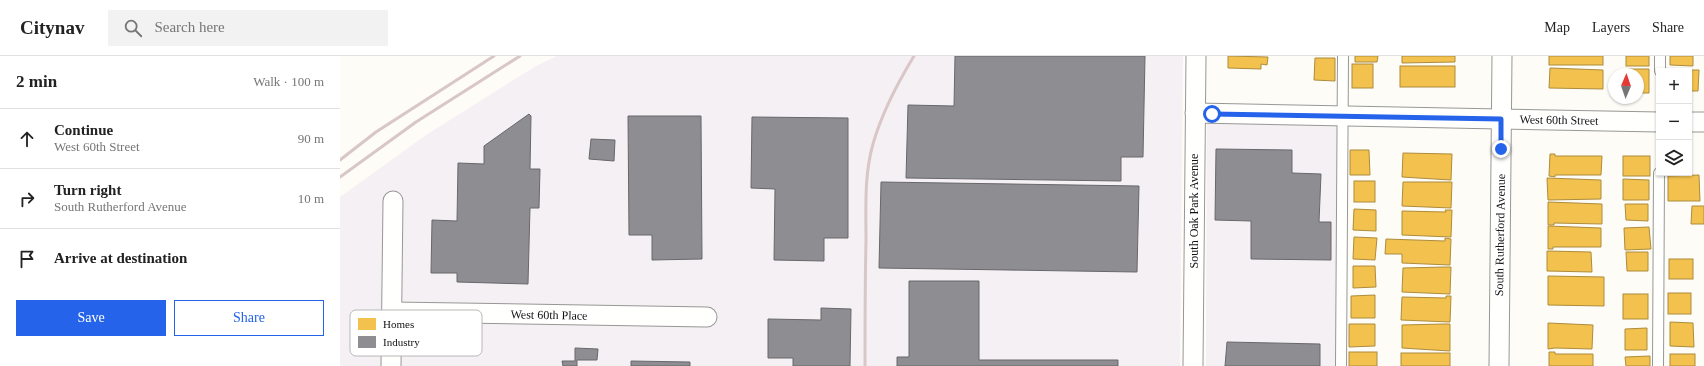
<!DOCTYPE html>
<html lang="en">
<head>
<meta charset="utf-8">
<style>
  body { margin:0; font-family:"Times New Roman",serif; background:#f2f2f2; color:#222 }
  .controls { position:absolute; right:12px; top:12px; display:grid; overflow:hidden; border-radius:0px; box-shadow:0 1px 3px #0004 }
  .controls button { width:36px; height:36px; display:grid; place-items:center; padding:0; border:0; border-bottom:1px solid #e0e0e0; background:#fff; color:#222; font:20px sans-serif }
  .compass { position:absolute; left:1268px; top:12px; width:36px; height:36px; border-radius:50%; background:#fff; box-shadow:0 1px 3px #0004; rotate:2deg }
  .stop { position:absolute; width:12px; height:12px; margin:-9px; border:3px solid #2563eb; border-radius:50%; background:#fff }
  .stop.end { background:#2563eb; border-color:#fff; box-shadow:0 1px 4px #0008 }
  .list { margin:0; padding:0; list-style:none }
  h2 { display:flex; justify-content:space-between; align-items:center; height:52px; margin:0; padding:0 16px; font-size:17px }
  h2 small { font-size:13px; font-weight:400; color:#767676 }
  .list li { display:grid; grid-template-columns:26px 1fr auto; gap:12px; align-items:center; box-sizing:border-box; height:60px; padding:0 16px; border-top:1px solid #e0e0e0 }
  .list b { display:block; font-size:15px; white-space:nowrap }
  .list p { margin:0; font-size:13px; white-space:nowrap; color:#767676 }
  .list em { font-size:13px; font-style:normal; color:#767676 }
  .actions { display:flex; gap:8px; padding:12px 16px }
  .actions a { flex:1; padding:9px 0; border:1px solid #2563eb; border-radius:0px; text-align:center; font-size:14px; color:#2563eb }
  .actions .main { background:#2563eb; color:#fff }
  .icon { flex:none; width:22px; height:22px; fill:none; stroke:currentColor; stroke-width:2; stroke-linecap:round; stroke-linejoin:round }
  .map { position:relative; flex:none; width:1364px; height:310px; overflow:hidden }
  header { display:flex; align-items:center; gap:24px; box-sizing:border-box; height:56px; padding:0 20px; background:#fff; border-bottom:1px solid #e0e0e0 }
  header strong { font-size:19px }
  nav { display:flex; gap:22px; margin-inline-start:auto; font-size:14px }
  .search { width:280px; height:36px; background:#f2f2f2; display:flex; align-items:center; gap:10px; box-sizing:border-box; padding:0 14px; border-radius:0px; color:#767676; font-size:15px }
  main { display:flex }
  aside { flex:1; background:#fff }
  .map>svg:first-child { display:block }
  .industrial { fill:#f5f0f3 }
  .homes { fill:#f2c14e; stroke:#ae8c3c }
  .industry { fill:#8d8d92; stroke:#68686b }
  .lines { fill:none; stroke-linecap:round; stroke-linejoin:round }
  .lane-casing { stroke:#979795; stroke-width:12 }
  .street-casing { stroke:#979795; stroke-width:21 }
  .lane { stroke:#fffffe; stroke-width:10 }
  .street { stroke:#fffffe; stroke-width:19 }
  .rail { stroke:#d9c6c7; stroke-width:3 }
  .route { stroke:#2563eb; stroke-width:5 }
  .labels { text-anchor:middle; stroke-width:4; stroke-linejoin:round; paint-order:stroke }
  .street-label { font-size:12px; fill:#111; stroke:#fff }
  .key { fill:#fff; stroke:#b8b8b8; stroke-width:1 }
  .key-label { font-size:11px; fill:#111 }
</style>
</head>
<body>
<header>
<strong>Citynav</strong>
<div class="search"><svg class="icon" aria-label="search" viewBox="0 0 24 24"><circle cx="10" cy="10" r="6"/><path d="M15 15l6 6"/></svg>Search here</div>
<nav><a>Map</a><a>Layers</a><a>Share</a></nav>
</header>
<main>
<aside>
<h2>2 min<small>Walk · 100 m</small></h2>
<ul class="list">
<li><svg class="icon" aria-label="ahead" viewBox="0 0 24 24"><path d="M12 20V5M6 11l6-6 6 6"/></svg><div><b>Continue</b><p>West 60th Street</p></div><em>90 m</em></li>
<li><svg class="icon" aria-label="right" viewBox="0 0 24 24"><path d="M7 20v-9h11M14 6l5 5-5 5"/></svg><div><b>Turn right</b><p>South Rutherford Avenue</p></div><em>10 m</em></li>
<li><svg class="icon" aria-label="arrive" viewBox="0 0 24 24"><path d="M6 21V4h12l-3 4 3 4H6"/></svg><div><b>Arrive at destination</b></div></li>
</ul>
<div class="actions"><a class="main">Save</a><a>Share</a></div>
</aside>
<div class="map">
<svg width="1364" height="310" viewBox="0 0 1364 310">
  <rect width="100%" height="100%" fill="#fdfcf7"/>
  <g class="industrial">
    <path d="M217 0H843L840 310H0V141L86 79 196 10Z"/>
    <path d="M867 61 998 62 996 310H866Z"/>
  </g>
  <g class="homes">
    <path d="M888 0 928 1 927 9 921 8V13L888 12Z"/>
    <path d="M1015 0H1038L1037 6H1015Z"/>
    <path d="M1062 0H1115V6L1062 7Z"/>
    <rect x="1209" y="0" width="54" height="9"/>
    <rect x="1286" y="0" width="23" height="10"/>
    <path d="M1330 0H1353V10L1330 9Z"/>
    <path d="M975 2H995V25L974 24Z"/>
    <rect x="1012" y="8" width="21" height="24"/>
    <rect x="1060" y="10" width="55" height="21"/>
    <path d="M1210 12 1263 14V33L1209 32Z"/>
    <path d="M1286 13H1309V37H1298V18H1286Z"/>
    <path d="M1330 14H1359L1358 35H1349V15Z"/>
    <path d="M1010 94H1029L1030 119H1010Z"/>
    <path d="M1063 97 1112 98 1111 124 1062 121Z"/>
    <path d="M1210 98H1215V100H1262L1261 119H1215V121L1209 120Z"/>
    <rect x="1283" y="100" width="27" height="20"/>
    <path d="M1359 119 1360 145H1328V120Z"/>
    <path d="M1207 122 1261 124V143L1208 144Z"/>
    <path d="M1283 123 1309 124V144H1283Z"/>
    <rect x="1014" y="125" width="21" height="21"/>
    <path d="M1063 126H1112L1111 152 1062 150Z"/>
    <path d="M1208 146 1262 148V168L1214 167V169H1208Z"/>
    <path d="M1285 148H1308V165L1286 164Z"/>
    <path d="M1352 150H1364V168H1351Z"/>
    <path d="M1014 153 1036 154V175L1013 174Z"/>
    <path d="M1105 154H1112L1111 181 1062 179V155L1106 156Z"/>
    <path d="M1208 170 1261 172V191H1213V193H1208Z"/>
    <path d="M1309 171 1311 193 1285 194 1284 172Z"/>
    <path d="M1014 181 1037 182 1035 204 1013 203Z"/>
    <path d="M1105 182 1111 183 1110 209 1062 207V198H1045L1046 183 1105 185Z"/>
    <path d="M1207 195 1251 196 1252 216 1207 215Z"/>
    <path d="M1286 196H1308V215H1287Z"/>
    <rect x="1329" y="203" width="24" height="20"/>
    <path d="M1013 210H1035L1036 231 1013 232Z"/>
    <path d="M1105 211H1111L1110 238 1062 236 1063 212Z"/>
    <path d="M1208 220 1264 221V250L1208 249Z"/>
    <rect x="1328" y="237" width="23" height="21"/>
    <rect x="1283" y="238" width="25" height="25"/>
    <path d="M1035 239V262H1011V240Z"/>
    <path d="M1106 240H1111L1110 266 1061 264 1062 241 1106 242Z"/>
    <path d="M1330 266 1353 267 1354 291 1330 290Z"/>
    <path d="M1208 267 1253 269 1252 293 1215 292 1208 293Z"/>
    <path d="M1009 268H1035V290L1009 291Z"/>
    <path d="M1104 268H1110V295L1062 292V269Z"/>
    <path d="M1307 272V294H1285V273Z"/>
    <rect x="1009" y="296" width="28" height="14"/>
    <path d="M1209 296H1215V298H1253V310H1209Z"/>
    <rect x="1061" y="297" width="49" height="13"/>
    <rect x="1330" y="298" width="25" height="12"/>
    <path d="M1310 300V310H1286L1285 301Z"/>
  </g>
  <g class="industry">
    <path d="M615 0H805L803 101H781V125L566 122 568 49 614 50Z"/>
    <path d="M189 58 191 60 190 113H200L199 152H190L188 228 117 226V217H91L92 164 117 165 118 107 144 108V90Z"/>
    <path d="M288 60H361L362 203 312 204V179H289Z"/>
    <path d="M412 61 508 62V182H484V205L434 204 435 133 411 132Z"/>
    <path d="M251 83 275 84 274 105 249 103Z"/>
    <path d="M876 93 952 94V117L981 118 979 166H991V204L911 203V165L875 164Z"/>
    <path d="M541 126 799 130 797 216 539 212Z"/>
    <path d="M569 225H639V304H778V310H557V301H569Z"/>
    <path d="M481 252 511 253 510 310H453V302H428V263L481 264Z"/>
    <path d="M887 286 980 288V310H885Z"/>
    <path d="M235 292 258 293 257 304H237V310H223L222 305H235Z"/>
    <path d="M291 305 350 306V310H291Z"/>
  </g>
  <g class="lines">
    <g class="lane-casing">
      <g id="lane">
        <path d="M1320 15V0"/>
        <path d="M1001 310 1003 0"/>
        <path d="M1318 310 1319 117"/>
      </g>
    </g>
    <g class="street-casing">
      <g id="street">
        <path d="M855 57 1319 66"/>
        <path d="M1349 66H1364"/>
        <path d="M52 256 367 261"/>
        <path d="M51 310 53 145"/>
        <path d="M853 310 856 0"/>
        <path d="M1159 310 1162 0"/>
      </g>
    </g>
    <use href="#lane" class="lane"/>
    <use href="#street" class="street"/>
    <g class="rail">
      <path d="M0 104 36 76 154 0"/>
      <path d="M0 121 76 66 180 0"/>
      <path d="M525 310C525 268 525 227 526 185 526 153 524 119 533 88 542 56 557 28 574 0"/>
    </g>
  </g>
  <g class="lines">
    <path class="route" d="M872 58 1161 63V93"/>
  </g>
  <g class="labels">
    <g class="street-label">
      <text transform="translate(1219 64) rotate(1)" y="4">West 60th Street</text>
      <text transform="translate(854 155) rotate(-90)" y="4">South Oak Park Avenue</text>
      <text transform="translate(1160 179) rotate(-89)" y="4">South Rutherford Avenue</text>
      <text transform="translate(209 259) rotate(1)" y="4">West 60th Place</text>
    </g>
  </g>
  <rect x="10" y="254" width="132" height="46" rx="6" class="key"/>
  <rect x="18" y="262" width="18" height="12" fill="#f2c14e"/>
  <rect x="18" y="280" width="18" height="12" fill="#8d8d92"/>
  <g class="key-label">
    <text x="43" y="272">Homes</text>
    <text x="43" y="290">Industry</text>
  </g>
</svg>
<div class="controls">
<button>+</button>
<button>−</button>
<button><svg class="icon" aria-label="layers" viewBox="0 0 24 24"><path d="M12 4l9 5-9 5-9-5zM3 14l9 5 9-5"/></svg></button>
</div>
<svg class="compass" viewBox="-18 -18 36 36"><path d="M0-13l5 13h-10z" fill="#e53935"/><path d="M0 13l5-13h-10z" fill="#767676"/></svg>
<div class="stop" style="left:872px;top:58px"></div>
<div class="stop end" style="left:1161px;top:93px"></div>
</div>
</main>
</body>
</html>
